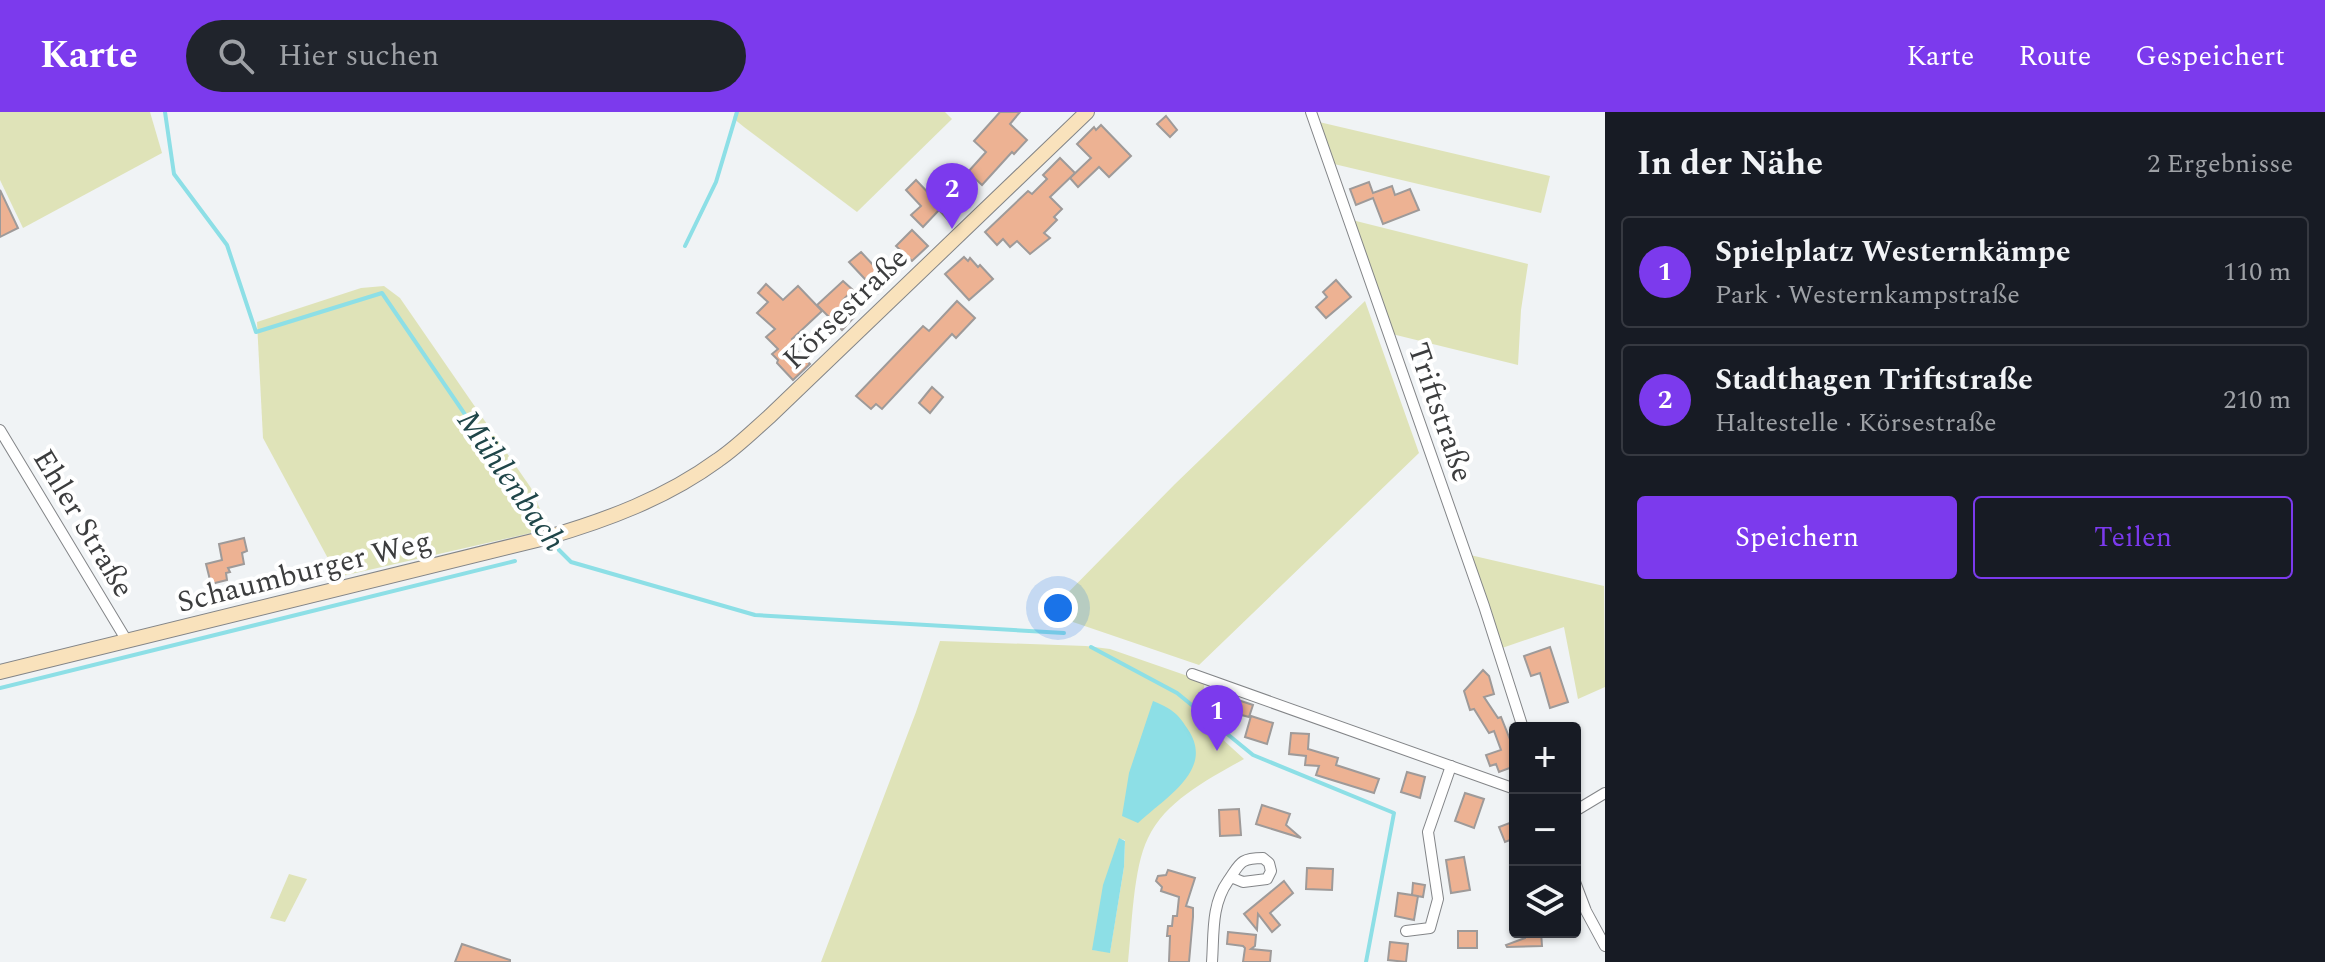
<!DOCTYPE html>
<html lang="de">
<head>
<meta charset="utf-8">
<style>
  body { margin:0; font-family:Spectral,serif; background:#20242c; color:#f1f3f6 }
  .controls { position:absolute; right:24px; bottom:24px; display:grid; overflow:hidden; border-radius:8px; box-shadow:0 2px 6px #0004 }
  .controls button { width:72px; height:72px; display:grid; place-items:center; padding:0; border:0; border-bottom:2px solid #363941; background:#171b24; color:#f1f3f6; font:40px sans-serif }
  .you { position:absolute; left:1058px; top:496px; width:28px; height:28px; margin:-20px; border:6px solid #fff; border-radius:50%; background:#1a73e8; box-shadow:0 0 0 12px #1a73e833 }
  .badge { display:grid; place-items:center; width:52px; height:52px; border-radius:50%; background:#7c3aed; color:#fff; font-size:26px; font-weight:700 }
  .pin { position:absolute; translate:-50% -66px; filter:drop-shadow(0 2px 4px #0008) }
  .pin::after { content:''; position:absolute; top:42px; width:28px; height:24px; background:inherit; clip-path:polygon(0 0,100% 0,50% 100%) }
  .list { margin:0; padding:0; list-style:none }
  h2 { display:flex; justify-content:space-between; align-items:center; height:104px; margin:0; padding:0 32px; font-size:34px }
  h2 small { font-size:26px; font-weight:400; color:#9ea1a6 }
  .list li { display:grid; grid-template-columns:52px 1fr auto; gap:24px; align-items:center; box-sizing:border-box; height:112px; margin:0 16px 16px; padding:0 16px; border:2px solid #363941; border-radius:8px }
  .list b { display:block; font-size:30px; white-space:nowrap }
  .list p { margin:0; font-size:26px; white-space:nowrap; color:#9ea1a6 }
  .list em { font-size:26px; font-style:normal; color:#9ea1a6 }
  .actions { display:flex; gap:16px; padding:24px 32px }
  .actions a { flex:1; padding:18px 0; border:2px solid #7c3aed; border-radius:8px; text-align:center; font-size:28px; color:#7c3aed }
  .actions .main { background:#7c3aed; color:#fff }
  .icon { flex:none; width:44px; height:44px; fill:none; stroke:currentColor; stroke-width:2; stroke-linecap:round; stroke-linejoin:round }
  .map { position:relative; flex:none; width:1605px; height:850px; overflow:hidden }
  header { display:flex; align-items:center; gap:48px; box-sizing:border-box; height:112px; padding:0 40px; background:#7c3aed; color:#fff }
  header strong { font-size:38px }
  nav { display:flex; gap:44px; margin-inline-start:auto; font-size:28px }
  .search { width:560px; height:72px; background:#20242c; display:flex; align-items:center; gap:20px; box-sizing:border-box; padding:0 28px; border-radius:44px; color:#9ea1a6; font-size:30px }
  main { display:flex }
  aside { flex:1; background:#171b24 }
  .map>svg:first-child { display:block }
  .green { fill:#dfe3b8; fill-rule:evenodd }
  .water { fill:#8ddfe6 }
  .lines { fill:none; stroke-linecap:round; stroke-linejoin:round }
  .stream { stroke:#8ddfe6; stroke-width:4 }
  .building { fill:#edb293; stroke:#9e9a99; stroke-width:2 }
  .street-casing { stroke:#838588; stroke-width:12 }
  .secondary-casing { stroke:#838588; stroke-width:16 }
  .street { stroke:#fff; stroke-width:10 }
  .secondary { stroke:#f9e2bc; stroke-width:14 }
  .labels { text-anchor:middle; stroke-width:8; stroke-linejoin:round; paint-order:stroke }
  .street-label { font-size:30px; fill:#3c3d3e; stroke:#fff }
  .water-label { font-size:32px; font-style:italic; fill:#1f4649; stroke:#fff }
</style>
</head>
<body>
<header>
<strong>Karte</strong>
<div class="search"><svg class="icon" aria-label="search" viewBox="0 0 24 24"><circle cx="10" cy="10" r="6"/><path d="M15 15l6 6"/></svg>Hier suchen</div>
<nav><a>Karte</a><a>Route</a><a>Gespeichert</a></nav>
</header>
<main>
<div class="map">
<svg width="1605" height="850" viewBox="0 0 1605 850">
  <rect width="100%" height="100%" fill="#f0f3f5"/>
  <g class="green">
    <path d="M0 0H150L162 41 23 116 0 68Z"/>
    <path d="M735 0H945L952 7 857 100 744 15 733 6Z"/>
    <path d="M1319 10 1550 64 1541 101 1334 52Z"/>
    <path d="M1352 108 1528 152 1521 198 1518 253 1392 222Z"/>
    <path d="M384 174 400 186 531 376 546 411 540 419 338 465 263 326 257 210 361 176Z"/>
    <path d="M1365 189 1419 341 1199 553 1070 509 1043 506 1175 372Z"/>
    <path d="M1470 443 1604 474 1605 575 1578 587 1564 515 1502 536Z"/>
    <path d="M940 529 1086 534 1110 537 1205 570 1200 596 1196 603 1244 647C1209 667 1166 688 1148 726 1133 756 1132 815 1128 850H821L916 600ZM1120 727 1125 728 1124 755 1110 840 1093 838Z"/>
    <path d="M289 762 307 767 285 810 270 806Z"/>
  </g>
  <g class="water">
    <path d="M1153 589C1170 596 1177 600 1187 616 1216 657 1167 684 1138 711L1122 704 1129 661Z"/>
    <path d="M1119 726 1125 729 1124 755 1110 841 1092 838 1103 773Z"/>
  </g>
  <g class="lines">
    <g class="stream">
      <path d="M165 0 174 62 227 133 256 220 382 181 546 421"/>
      <path d="M685 134 716 70 737 0"/>
      <path d="M550 429 571 450 755 503 1064 521"/>
      <path d="M1091 535 1177 581 1253 643 1394 701 1366 850"/>
      <path d="M0 576 515 449"/>
    </g>
  </g>
  <g class="building">
    <path d="M1000 0H1020L1010 12 1027 28 1014 42 1012 40 982 73 968 60 986 40 974 29Z"/>
    <path d="M1166 4 1177 18 1170 25 1157 12Z"/>
    <path d="M1101 13 1131 44 1109 65 1099 55 1078 75 1070 66 1091 46 1077 32 1094 15 1096 18Z"/>
    <path d="M1060 46 1075 61 1050 85 1062 97 1054 105 1057 108 1044 121 1050 126 1030 142 1017 129 1010 135 1003 127 997 133 985 120 1028 79 1032 82 1047 67 1043 63Z"/>
    <path d="M916 68 936 89 950 76 967 94 950 110 939 98 923 115 911 103 921 94 906 78Z"/>
    <path d="M1369 70 1373 81 1392 74 1395 83 1410 77 1419 98 1383 112 1373 86 1356 93 1350 77Z"/>
    <path d="M0 78 18 116 0 125Z"/>
    <path d="M912 118 928 134 912 149 896 134Z"/>
    <path d="M861 140 875 155 878 152 892 168 878 181 849 150Z"/>
    <path d="M964 145 968 149 970 146 978 155 980 153 993 167 969 188 945 162Z"/>
    <path d="M1336 168 1351 185 1326 206 1316 195 1327 185 1323 180Z"/>
    <path d="M843 169 853 178 843 188 858 201 842 218 817 193Z"/>
    <path d="M766 172 783 188 798 174 822 199 792 227 797 233 794 236 810 252 793 268 777 251 778 248 772 242 778 237 766 225 775 217 757 201 768 190 758 181Z"/>
    <path d="M957 189 975 206 956 226 952 222 882 297 876 292 871 297 856 284 923 214 929 219Z"/>
    <path d="M932 275 943 285 930 301 919 291Z"/>
    <path d="M244 426 247 439 242 441 244 452 228 456 230 460 226 461 227 468 211 472 206 452 222 448 219 432Z"/>
    <path d="M1550 535 1568 590 1550 596 1540 561 1531 564 1524 544Z"/>
    <path d="M1483 558 1489 564 1494 582 1484 585 1498 606 1501 605 1515 640V654L1499 660 1496 652 1490 654 1486 643 1501 638 1494 619 1489 621 1474 597 1470 598 1464 579Z"/>
    <path d="M1238 588 1253 593 1249 605 1234 601Z"/>
    <path d="M1251 604 1273 611 1267 632 1245 625Z"/>
    <path d="M1291 621 1309 622 1308 637 1338 646 1336 653 1379 667 1374 681 1316 663 1319 654 1305 653 1306 644 1289 642Z"/>
    <path d="M1407 660 1425 665 1420 686 1401 680Z"/>
    <path d="M1465 681 1484 687 1474 716 1455 709Z"/>
    <path d="M1262 693 1290 702 1286 713 1301 726 1256 712Z"/>
    <path d="M1239 697 1241 723 1220 724 1219 698Z"/>
    <path d="M1515 709V726L1505 730 1499 715Z"/>
    <path d="M1464 745 1470 778 1451 781 1446 748Z"/>
    <path d="M1307 756 1333 757 1332 778 1306 777Z"/>
    <path d="M1168 758 1195 766 1186 794 1193 796V805L1189 850H1169L1170 824H1167L1168 814H1172L1173 804H1177L1179 785 1161 779 1162 775 1156 769 1158 764 1166 763Z"/>
    <path d="M1284 769 1293 781 1270 801 1280 813 1272 820 1258 802 1257 818 1244 802Z"/>
    <path d="M1413 771 1425 773 1423 785 1412 783 1418 784 1414 808 1395 804 1398 781 1412 783Z"/>
    <rect x="1458" y="819" width="19" height="17"/>
    <path d="M1228 820 1256 823 1255 834 1251 837 1271 839 1270 850H1243L1245 836 1243 834 1227 832Z"/>
    <path d="M1525 820H1541L1542 834 1507 835 1506 833 1525 826Z"/>
    <path d="M1390 830 1408 832 1406 850 1388 848Z"/>
    <path d="M462 832 510 848V850H455Z"/>
  </g>
  <g class="lines">
    <g class="street-casing">
      <g id="street">
        <path d="M1311 0 1484 494 1523 616"/>
        <path d="M0 318 127 529"/>
        <path d="M1192 562 1515 677"/>
        <path d="M1575 699 1605 681"/>
        <path d="M1575 770 1586 799 1605 834"/>
        <path d="M1406 819 1430 816 1438 787 1428 720 1451 654"/>
        <path d="M1212 850C1214 822 1211 793 1228 769 1240 752 1239 746 1263 746L1269 751 1271 759 1267 767 1243 770 1231 765"/>
      </g>
    </g>
    <g class="secondary-casing">
      <path id="secondary" d="M0 560 545 426C607 408 666 386 718 348 737 335 753 319 770 304L1087 0"/>
    </g>
    <use href="#street" class="street"/>
    <use href="#secondary" class="secondary"/>
  </g>
  <g class="labels">
    <g class="street-label">
      <text transform="translate(845 196) rotate(-44)" y="10">Körsestraße</text>
      <text transform="translate(1441 300) rotate(71)" y="10">Triftstraße</text>
      <text transform="translate(84 411) rotate(59)" y="10">Ehler Straße</text>
      <text transform="translate(304 459) rotate(-14)" y="10">Schaumburger Weg</text>
    </g>
    <g class="water-label">
      <text transform="translate(512 368) rotate(55)" y="11">Mühlenbach</text>
    </g>
  </g>
</svg>
<div class="controls">
<button>+</button>
<button>−</button>
<button><svg class="icon" aria-label="layers" viewBox="0 0 24 24"><path d="M12 4l9 5-9 5-9-5zM3 14l9 5 9-5"/></svg></button>
</div>
<div class="you"></div>
<div class="pin badge" style="left:1217px;top:639px">1</div>
<div class="pin badge" style="left:952px;top:117px">2</div>
</div>
<aside>
<h2>In der Nähe<small>2 Ergebnisse</small></h2>
<ul class="list">
<li><span class="badge">1</span><div><b>Spielplatz Westernkämpe</b><p>Park · Westernkampstraße</p></div><em>110 m</em></li>
<li><span class="badge">2</span><div><b>Stadthagen Triftstraße</b><p>Haltestelle · Körsestraße</p></div><em>210 m</em></li>
</ul>
<div class="actions"><a class="main">Speichern</a><a>Teilen</a></div>
</aside>
</main>
</body>
</html>
